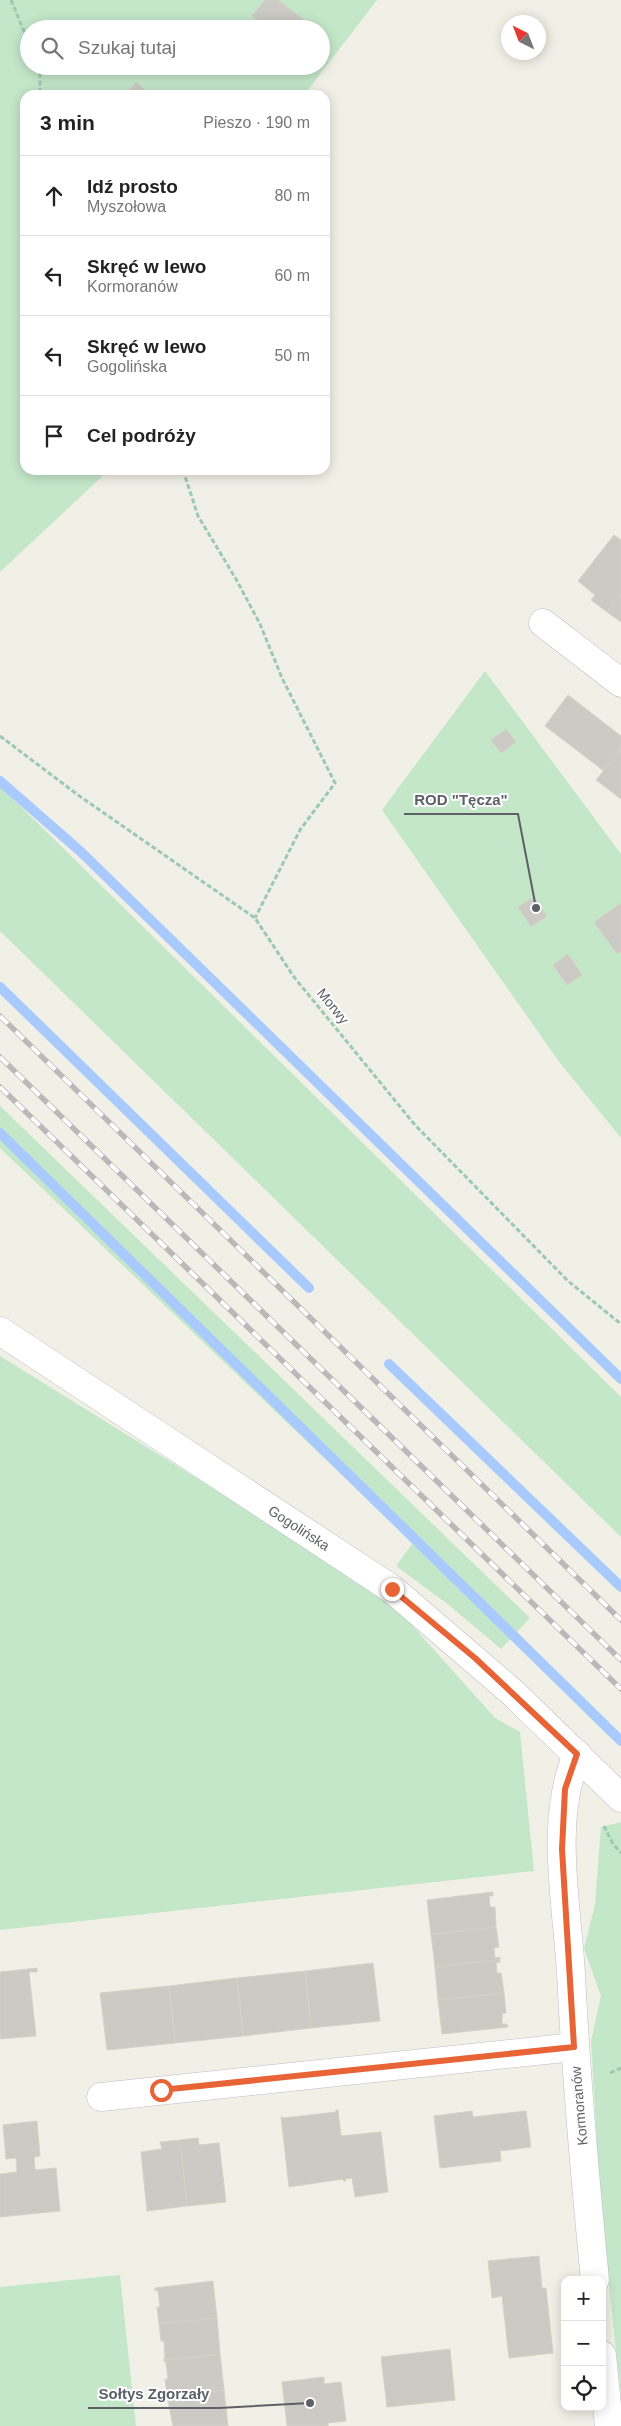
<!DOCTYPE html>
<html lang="pl">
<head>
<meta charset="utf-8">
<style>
  body { margin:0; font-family:Arial,sans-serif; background:#f6f6f6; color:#222 }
  .controls { position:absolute; right:15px; bottom:15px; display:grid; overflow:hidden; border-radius:10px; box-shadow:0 2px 12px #0003 }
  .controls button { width:45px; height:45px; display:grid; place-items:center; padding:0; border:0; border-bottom:1px solid #e0e0e0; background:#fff; color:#222; font:25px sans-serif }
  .compass { position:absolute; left:501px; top:15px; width:45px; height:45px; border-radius:50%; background:#fff; box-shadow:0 2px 12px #0003; rotate:318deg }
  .stop { position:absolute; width:15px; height:15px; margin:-11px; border:4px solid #e86335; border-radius:50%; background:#fff }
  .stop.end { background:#e86335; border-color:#fff; box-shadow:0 1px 5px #0008 }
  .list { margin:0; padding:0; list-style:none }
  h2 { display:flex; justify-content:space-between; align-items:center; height:65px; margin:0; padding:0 20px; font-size:21px }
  h2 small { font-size:16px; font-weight:400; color:#767676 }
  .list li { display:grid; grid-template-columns:32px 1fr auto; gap:15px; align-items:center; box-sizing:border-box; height:80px; padding:0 20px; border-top:1px solid #e0e0e0 }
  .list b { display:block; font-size:19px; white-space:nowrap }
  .list p { margin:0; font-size:16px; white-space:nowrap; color:#767676 }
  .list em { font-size:16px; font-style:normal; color:#767676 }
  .icon { flex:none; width:28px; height:28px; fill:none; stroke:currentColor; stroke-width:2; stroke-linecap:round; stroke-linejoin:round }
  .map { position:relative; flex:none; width:621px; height:2426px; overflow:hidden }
  .search { position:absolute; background:#fff; box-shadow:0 2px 12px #0003; left:20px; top:20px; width:310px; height:55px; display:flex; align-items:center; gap:12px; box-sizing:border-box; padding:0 18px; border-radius:28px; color:#767676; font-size:19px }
  .panel { position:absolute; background:#fff; box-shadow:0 2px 12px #0003; left:20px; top:90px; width:310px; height:385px; border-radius:15px }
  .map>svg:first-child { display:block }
  .green { fill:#c4e7ca; fill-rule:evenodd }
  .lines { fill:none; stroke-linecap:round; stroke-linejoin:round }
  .stream { stroke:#a9cafe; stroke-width:10 }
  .building { fill:#cccac4; stroke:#d5d3c5 }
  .minor-casing { stroke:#bbbdc2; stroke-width:29 }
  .path { stroke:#9dc8b1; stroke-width:3; stroke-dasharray:5 2.5; stroke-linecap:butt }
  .minor { stroke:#fff; stroke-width:28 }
  .rail-casing { stroke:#b9b9ba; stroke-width:5.5 }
  .rail { stroke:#fff; stroke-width:4; stroke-dasharray:11; stroke-linecap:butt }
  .route { stroke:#e86335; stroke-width:6 }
  .labels { text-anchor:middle; stroke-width:4; stroke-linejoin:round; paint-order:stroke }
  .street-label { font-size:14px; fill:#5e6067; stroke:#fff }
  .leader { fill:none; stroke:#5e6067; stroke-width:2 }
  .callout-dot { fill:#5e6067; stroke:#fff; stroke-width:2 }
  .callout-label { font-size:15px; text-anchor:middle; font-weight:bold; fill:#5e6067; stroke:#fff; stroke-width:4; stroke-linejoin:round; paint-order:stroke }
</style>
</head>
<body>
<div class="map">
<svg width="621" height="2426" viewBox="0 0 621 2426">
  <rect width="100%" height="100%" fill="#f0f0e7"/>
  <g class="green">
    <path d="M0 0H377L304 95H25V470H109L0 572ZM29 29H321V66H29Z"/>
    <path d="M485 671 621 854V1138L560 1063 382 810Z"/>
    <path d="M0 786 621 1397V1537L0 931Z"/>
    <path d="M0 1106 530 1618 501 1649 450 1606 396 1566 413 1543 0 1148Z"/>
    <path d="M0 1356 385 1595 495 1718 520 1732 534 1871 0 1930Z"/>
    <path d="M621 1822V2395L601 2213 591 2041 601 1996 584 1949 595 1904 601 1827Z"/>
    <path d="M120 2275 136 2426H0V2287Z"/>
  </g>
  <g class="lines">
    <g class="stream">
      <path d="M0 781 80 851 621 1379"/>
      <path d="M0 987 309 1288"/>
      <path d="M0 1133 621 1741"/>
      <path d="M389 1364 621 1587"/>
    </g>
  </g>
  <g class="building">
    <path d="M265 0H278L303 19 295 29H268L252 16Z"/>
    <path d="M136 82 151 95H125Z"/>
    <path d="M614 535 621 540V594L607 612 591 600 595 595 578 581Z"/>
    <path d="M621 594V622L607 612Z"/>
    <path d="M568 695 621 736V749L604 771 545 726Z"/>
    <path d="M506 729 516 742 501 753 491 740Z"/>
    <path d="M621 749V799L596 780Z"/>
    <path d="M534 897 547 916 531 927 518 907Z"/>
    <path d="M621 903V951L617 954 594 922Z"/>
    <path d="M568 954 582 975 567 985 553 965Z"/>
    <path d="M493 1892V1896H489L490 1907H495L496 1927 431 1934 427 1900Z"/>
    <path d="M496 1927 499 1947 494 1948 495 1958 500 1957V1960L435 1967 431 1934Z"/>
    <path d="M500 1960V1962L496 1963 497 1973H501L504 1993 438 2000 435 1967Z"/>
    <path d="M373 1963 380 2021 311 2028 305 1971Z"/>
    <path d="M37 1968V1972H29L36 2036 0 2039V1972Z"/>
    <path d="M305 1971 311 2028 243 2036 237 1978Z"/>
    <path d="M237 1978 243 2036 175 2043 169 1986Z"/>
    <path d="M169 1986 175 2043 107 2050 100 1993Z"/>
    <path d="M504 1993 506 2013 502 2014V2024H507L508 2027 442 2034 438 2000Z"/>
    <path d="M336 2110H338L341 2136 381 2132 388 2192 355 2197 352 2178 345 2179 346 2181H343V2179L289 2187 281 2116 283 2118 336 2112Z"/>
    <path d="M472 2111 473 2117 526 2111 531 2147 500 2151 501 2161 440 2168 434 2116Z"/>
    <path d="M37 2121 40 2156 34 2157 35 2170 56 2168 60 2211 0 2217V2174L17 2172 16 2158 6 2159 3 2125Z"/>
    <path d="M198 2138 199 2145 219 2143 226 2202 187 2206 180 2140Z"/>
    <path d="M180 2140 187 2206 147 2211 141 2152 162 2149 160 2142Z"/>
    <path d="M539 2256 542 2288H546L553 2353 509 2358 502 2296 492 2298 488 2261Z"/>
    <path d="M213 2281 217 2318 159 2324 157 2307H160L158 2290 155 2291V2288Z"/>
    <path d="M217 2318 220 2354 163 2360 165 2358 164 2341H161L159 2324Z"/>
    <path d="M450 2349 455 2400 387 2407 381 2357Z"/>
    <path d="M220 2354 224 2390 167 2396 165 2379H168L166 2362 163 2360Z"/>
    <path d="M324 2377V2384L341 2382 346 2421 328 2423V2426H287L282 2382Z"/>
    <path d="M224 2390 228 2426H173L167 2396Z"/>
  </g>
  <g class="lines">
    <g class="minor-casing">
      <g id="minor">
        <path d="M543 623 621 683"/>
        <path d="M0 1331 392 1589 513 1693 621 1798"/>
        <path d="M577 1754C549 1823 567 1902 571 1974 576 2076 585 2178 595 2280"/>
        <path d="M101 2097 574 2047"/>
        <path d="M602 2355 609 2426"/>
      </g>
    </g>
    <g class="path">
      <path d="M11 0 29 43"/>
      <path d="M37 66 40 73V95"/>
      <path d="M183 470 198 516 236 579 260 624 282 678 335 783 300 830 255 918"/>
      <path d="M0 736 78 795 255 918 294 977 415 1125 568 1281 621 1324"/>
      <path d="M604 1826 613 1844 621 1853"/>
      <path d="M610 2073 621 2068"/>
    </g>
    <use href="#minor" class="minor"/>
    <g class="rail-casing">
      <g id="rail">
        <path d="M0 1016 621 1620"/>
        <path d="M0 1057 621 1660"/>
        <path d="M0 1087 621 1689"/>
      </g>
    </g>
    <use href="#rail" class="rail"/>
  </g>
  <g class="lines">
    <path class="route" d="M161 2090 574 2047 562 1849 565 1789 577 1754 475 1658 392 1589"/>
  </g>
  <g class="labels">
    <g class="street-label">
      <text transform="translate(333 1006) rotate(51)" y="5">Morwy</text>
      <text transform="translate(299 1528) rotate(33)" y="5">Gogolińska</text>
      <text transform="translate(579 2106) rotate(-95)" y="5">Kormoranów</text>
    </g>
  </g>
  <path class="leader" d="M536 908L518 814H404M310 2403L219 2408H88"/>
  <g class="callout-dot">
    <circle cx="536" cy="908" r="5"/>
    <circle cx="310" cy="2403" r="5"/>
  </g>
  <g class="callout-label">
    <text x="461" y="805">ROD "Tęcza"</text>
    <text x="154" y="2399">Sołtys Zgorzały</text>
  </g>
</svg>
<div class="controls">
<button>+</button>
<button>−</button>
<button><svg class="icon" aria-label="locate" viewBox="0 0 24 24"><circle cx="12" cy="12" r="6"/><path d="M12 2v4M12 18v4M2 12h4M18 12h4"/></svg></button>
</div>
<svg class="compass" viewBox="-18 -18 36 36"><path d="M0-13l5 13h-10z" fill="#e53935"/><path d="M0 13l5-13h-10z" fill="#767676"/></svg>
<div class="stop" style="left:161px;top:2090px"></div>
<div class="stop end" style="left:392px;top:1589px"></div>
<div class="search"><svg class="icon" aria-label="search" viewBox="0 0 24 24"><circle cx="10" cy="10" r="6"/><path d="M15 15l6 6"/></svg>Szukaj tutaj</div>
<section class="panel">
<h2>3 min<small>Pieszo · 190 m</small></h2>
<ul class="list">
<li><svg class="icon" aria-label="ahead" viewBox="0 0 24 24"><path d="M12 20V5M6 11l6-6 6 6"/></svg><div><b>Idź prosto</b><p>Myszołowa</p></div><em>80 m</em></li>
<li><svg class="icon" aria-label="left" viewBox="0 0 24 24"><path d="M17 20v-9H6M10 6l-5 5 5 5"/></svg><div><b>Skręć w lewo</b><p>Kormoranów</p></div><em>60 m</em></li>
<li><svg class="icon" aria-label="left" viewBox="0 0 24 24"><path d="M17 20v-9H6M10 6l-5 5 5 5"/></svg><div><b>Skręć w lewo</b><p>Gogolińska</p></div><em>50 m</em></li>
<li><svg class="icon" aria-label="arrive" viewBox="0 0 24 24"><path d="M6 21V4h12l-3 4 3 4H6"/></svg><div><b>Cel podróży</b></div></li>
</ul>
</section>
</div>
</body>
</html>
